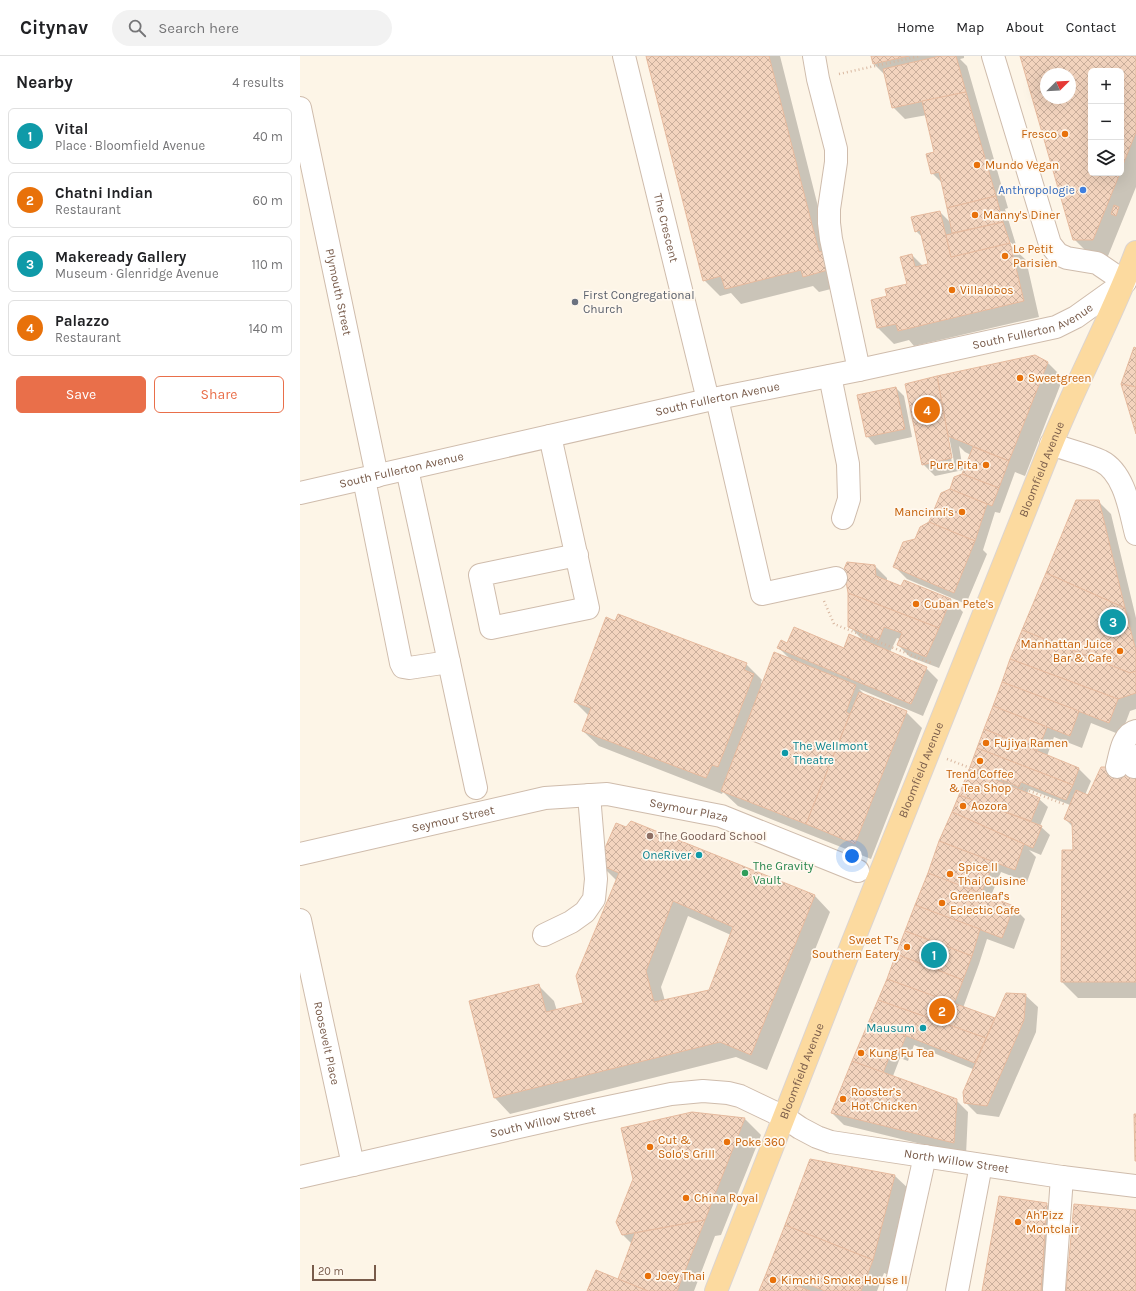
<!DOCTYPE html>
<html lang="en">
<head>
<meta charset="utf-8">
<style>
  body { margin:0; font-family:Karla,sans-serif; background:#f2f2f2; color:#202124 }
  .controls { position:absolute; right:12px; top:12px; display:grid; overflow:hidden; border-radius:6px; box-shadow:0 4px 16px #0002 }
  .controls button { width:36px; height:36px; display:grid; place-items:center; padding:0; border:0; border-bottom:1px solid #e0e0e0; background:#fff; color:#202124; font:20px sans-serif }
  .compass { position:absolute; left:740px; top:12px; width:36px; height:36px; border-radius:50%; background:#fff; box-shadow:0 4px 16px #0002; rotate:66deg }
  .scale { position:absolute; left:12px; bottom:10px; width:64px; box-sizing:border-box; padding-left:4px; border:2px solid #785b4a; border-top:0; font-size:11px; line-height:14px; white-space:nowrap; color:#785b4a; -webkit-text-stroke:3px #fff8ee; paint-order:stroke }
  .you { position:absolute; left:552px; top:800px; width:14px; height:14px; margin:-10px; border:3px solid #fff; border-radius:50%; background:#1a73e8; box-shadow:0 0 0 6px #1a73e833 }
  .badge { display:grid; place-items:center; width:26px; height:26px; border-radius:50%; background:#e96f4a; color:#fff; font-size:13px; font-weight:700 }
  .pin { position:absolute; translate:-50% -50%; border:2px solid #fff; box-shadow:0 1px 4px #0006 }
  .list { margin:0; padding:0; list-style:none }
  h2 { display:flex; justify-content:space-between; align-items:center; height:52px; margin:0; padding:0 16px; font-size:17px }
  h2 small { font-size:13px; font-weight:400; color:#757577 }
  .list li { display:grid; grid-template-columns:26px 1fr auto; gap:12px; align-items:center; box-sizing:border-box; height:56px; margin:0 8px 8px; padding:0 8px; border:1px solid #e0e0e0; border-radius:6px }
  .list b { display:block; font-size:15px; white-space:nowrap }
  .list p { margin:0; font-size:13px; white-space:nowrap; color:#757577 }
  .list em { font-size:13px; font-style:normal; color:#757577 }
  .actions { display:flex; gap:8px; padding:12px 16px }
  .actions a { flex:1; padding:9px 0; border:1px solid #e96f4a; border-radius:6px; text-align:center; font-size:14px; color:#e96f4a }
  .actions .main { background:#e96f4a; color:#fff }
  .icon { flex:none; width:22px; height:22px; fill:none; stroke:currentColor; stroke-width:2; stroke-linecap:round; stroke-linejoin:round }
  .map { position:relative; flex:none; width:836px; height:1235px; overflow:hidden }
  header { display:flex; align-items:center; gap:24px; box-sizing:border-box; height:56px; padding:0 20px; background:#fff; border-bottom:1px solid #e0e0e0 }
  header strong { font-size:19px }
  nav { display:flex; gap:22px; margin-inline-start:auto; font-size:14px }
  .search { width:280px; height:36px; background:#f2f2f2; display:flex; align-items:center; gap:10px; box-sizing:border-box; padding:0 14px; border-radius:22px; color:#757577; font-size:15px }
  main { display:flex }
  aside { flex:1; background:#fff }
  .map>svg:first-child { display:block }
  .shadow { fill:#0003; fill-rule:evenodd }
  .building { fill:url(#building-cross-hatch); stroke:#e6ba9e; fill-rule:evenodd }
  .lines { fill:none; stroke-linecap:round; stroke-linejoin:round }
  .minor-casing { stroke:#cfbcac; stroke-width:24 }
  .major-casing { stroke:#dcd4d0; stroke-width:24 }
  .path { stroke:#d8b7a0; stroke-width:2.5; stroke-dasharray:1 3; stroke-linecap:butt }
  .minor { stroke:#fff; stroke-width:22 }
  .major { stroke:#fcda9f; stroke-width:22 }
  .food-dot { fill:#e8710a; stroke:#fff8ee; stroke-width:1.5 }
  .shop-dot { fill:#3f7fe0; stroke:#fff8ee; stroke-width:1.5 }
  .worship-dot { fill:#6b7280; stroke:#fff8ee; stroke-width:1.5 }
  .culture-dot { fill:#0f9aa8; stroke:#fff8ee; stroke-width:1.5 }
  .education-dot { fill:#8d6e63; stroke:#fff8ee; stroke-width:1.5 }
  .leisure-dot { fill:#2e9e5b; stroke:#fff8ee; stroke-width:1.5 }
  .labels { text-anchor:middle; stroke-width:3.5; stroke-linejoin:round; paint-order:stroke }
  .food-label { font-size:12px; fill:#c56008; stroke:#fff8ee; text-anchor:start }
  .shop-label { font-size:12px; fill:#366cbe; stroke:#fff8ee; text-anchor:end }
  .street-label { font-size:12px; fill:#785b4a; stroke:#fff8ee }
  .worship-label { font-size:12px; fill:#5b616d; stroke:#fff8ee; text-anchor:start }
  .culture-label { font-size:12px; fill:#0d838f; stroke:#fff8ee; text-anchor:end }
  .education-label { font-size:12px; fill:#785e54; stroke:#fff8ee; text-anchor:start }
  .leisure-label { font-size:12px; fill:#27864d; stroke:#fff8ee; text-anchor:start }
</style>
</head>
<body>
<header>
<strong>Citynav</strong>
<div class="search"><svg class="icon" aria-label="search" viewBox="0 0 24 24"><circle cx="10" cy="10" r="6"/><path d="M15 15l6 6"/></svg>Search here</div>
<nav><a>Home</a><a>Map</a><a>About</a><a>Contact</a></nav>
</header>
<main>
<aside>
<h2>Nearby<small>4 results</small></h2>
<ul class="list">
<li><span class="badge" style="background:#0f9aa8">1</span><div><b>Vital</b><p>Place · Bloomfield Avenue</p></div><em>40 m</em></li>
<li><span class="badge" style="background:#e8710a">2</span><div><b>Chatni Indian</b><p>Restaurant</p></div><em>60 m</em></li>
<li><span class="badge" style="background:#0f9aa8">3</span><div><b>Makeready Gallery</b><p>Museum · Glenridge Avenue</p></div><em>110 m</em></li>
<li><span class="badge" style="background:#e8710a">4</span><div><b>Palazzo</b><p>Restaurant</p></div><em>140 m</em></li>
</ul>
<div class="actions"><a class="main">Save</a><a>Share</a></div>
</aside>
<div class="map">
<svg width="836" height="1235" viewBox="0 0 836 1235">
  <defs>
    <pattern id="building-cross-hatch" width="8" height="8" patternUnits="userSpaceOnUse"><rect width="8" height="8" fill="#f3d4be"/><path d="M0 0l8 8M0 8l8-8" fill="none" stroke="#caaf9c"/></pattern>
  </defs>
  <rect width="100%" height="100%" fill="#fdf5e7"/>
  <g class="shadow">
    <path d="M347 0H480L532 206 543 230 519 236 513 230 441 248 431 237 420 240 404 224Z"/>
    <path d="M572 0H664V2L660 3 667 10 708 152 705 153 717 192 709 185V188L726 204 739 261 614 290 609 284 594 288 578 272 572 245 588 241 608 229 612 199 623 210 629 209 623 182 616 175 640 156 651 167 643 128 632 117 635 97 627 59 605 63 593 51 586 20 574 8Z"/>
    <path d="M722 0H836V131L808 200 790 199 774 183ZM791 15H821V117H791ZM746 18H770V42H746Z"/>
    <path d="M735 300 747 306 763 322 725 420 715 416 700 457 695 456 683 494 687 498 666 548 607 523 594 510 629 467 651 434 655 422 663 419 671 399 665 396 659 390 663 414 635 420 623 408 637 321ZM638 334H640L654 406 652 407Z"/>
    <path d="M596 332 604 340 612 381 575 389 567 380Z"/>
    <path d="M798 445 811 458 836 562V653L830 655 821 679 791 667 782 692 754 681 747 700 779 713 791 725 785 739 788 741 836 712V942H778L762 926 763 795H774L773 771 765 763 770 749 729 733 727 738 739 743 748 751 740 770 750 779 741 799 729 794 736 801 727 826 701 816 690 842 713 851 725 863 714 893 687 883 679 908 663 952 695 964 725 939 738 951 736 976 699 1061 677 1058 665 1046 673 1013 614 989 608 1005 600 1002 593 1020 656 1044 668 1056 666 1099 544 1069 532 1057 588 923 640 785 669 715 679 719 671 711 685 673Z"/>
    <path d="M575 510 587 522V525L601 531 604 525 651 544 663 556 639 612 610 601 598 589 600 583 597 582 590 596 626 612 638 624 623 660 559 633 565 639 606 656 622 672 571 803 438 750 423 736 422 738 299 690 283 675 289 660 275 646 446 608 462 624 461 626 462 628 490 603 479 592 488 588 544 593 564 585 549 570Z"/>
    <path d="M300 808 515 840 530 856 467 1014 436 1001 210 1058 195 1042 170 946 238 929 254 945 257 955 284 948 317 825ZM388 860 431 879 410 934 365 945 361 931Z"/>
    <path d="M392 1057 445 1063 461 1079 421 1179 415 1180 394 1235H289L319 1224 332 1188 323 1179Z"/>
    <path d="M595 1120 611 1135 589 1219 584 1217 577 1235H460Z"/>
    <path d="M746 1148 762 1164 757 1235H683Z"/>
  </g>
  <g class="building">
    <path d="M346 0H469L519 196 523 195 528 214 503 221 501 214 425 233 421 220 403 225Z"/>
    <path d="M571 0H609L573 8Z"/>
    <path d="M640 0H656L666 36 592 52 583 13Z"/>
    <path d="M720 0H836V76L821 114V15H791V117H820L793 184H773ZM746 18H770V42H746Z"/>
    <path d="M666 36 696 140 647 152 639 116 631 118 626 98 634 96 622 45Z"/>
    <path d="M696 140 703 166 652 177 647 152Z"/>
    <path d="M814 149 819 151 816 160 811 158Z"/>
    <path d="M640 155 651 201 710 187 724 245 598 275 596 268 577 272 571 244 587 240 585 233 607 228 600 201 612 198 615 211 628 208 620 174 615 176 611 161Z"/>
    <path d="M703 166 710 187 651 201 646 179Z"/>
    <path d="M834 291 836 292V331L821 328Z"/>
    <path d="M735 299 748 306 709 405 648 380 637 320Z"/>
    <path d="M637 320 652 402 622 409 605 328Z"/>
    <path d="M821 328 836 331V378Z"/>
    <path d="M596 331 605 373 566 381 557 339Z"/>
    <path d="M673 391 709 405 699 432 662 418Z"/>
    <path d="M662 418 699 432 692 450 650 433 654 421Z"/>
    <path d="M650 433 687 448 675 485 629 466 641 437Z"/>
    <path d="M776 444H799L825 552 746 517Z"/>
    <path d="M629 466 675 485 654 537 593 511 603 486 615 483 620 471Z"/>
    <path d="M547 506 575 509 576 520 601 530 604 524 651 543 639 572 548 537 544 513Z"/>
    <path d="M746 517 825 552 836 595V615L830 617 722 574Z"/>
    <path d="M548 537 639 572 626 601 597 589 602 577 584 571 579 584 548 571Z"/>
    <path d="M318 558 447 607 444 614 454 618 418 711 412 709 406 722 282 675 291 652 274 646 306 561 315 565Z"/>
    <path d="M494 571 544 592 549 578 627 611 611 648 477 592 481 584 487 587Z"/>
    <path d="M722 574 830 617 836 615V637L818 643 710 603Z"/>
    <path d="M474 596 556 629 546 656 550 658 506 768 421 735Z"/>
    <path d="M710 603 818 643 809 667 702 626Z"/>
    <path d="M702 626 779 655 770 680 693 650Z"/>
    <path d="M559 636 607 655 555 788 506 768Z"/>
    <path d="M693 650 747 671 738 694 684 673Z"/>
    <path d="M684 673 779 712 773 729 677 692Z"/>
    <path d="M677 692 773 729 766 744 721 726 719 731 670 711Z"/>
    <path d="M801 711H836V926H761L762 794H773L772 767 764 763 776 734 788 739Z"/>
    <path d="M669 713 740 742 731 765 659 739Z"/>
    <path d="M659 739 742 770 733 792 652 756Z"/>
    <path d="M652 756 724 788 715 814 639 785Z"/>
    <path d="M331 765 515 839 451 999 420 986 194 1042 169 945 239 928 246 956 283 947 276 920 319 817 298 808 316 767 326 771ZM373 845 433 871 409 934 354 946 346 915Z"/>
    <path d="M639 785 694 806 681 838 628 817Z"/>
    <path d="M628 817 714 850 702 882 615 849Z"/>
    <path d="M615 849 680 873 672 900 605 875Z"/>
    <path d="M605 875 672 900 663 924 596 898Z"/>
    <path d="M596 898 663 924 654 948 587 923Z"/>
    <path d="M587 923 695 962 686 982 578 944Z"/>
    <path d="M706 937 726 938 724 964 687 1050 664 1047 663 1036Z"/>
    <path d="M578 944 686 982 675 1007 569 965Z"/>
    <path d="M569 965 606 980 599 997 592 994 583 1017 552 1005Z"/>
    <path d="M552 1005 657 1043 654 1087 531 1057Z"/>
    <path d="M392 1056 445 1062 405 1164 322 1179 316 1166 333 1123 321 1072Z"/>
    <path d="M834 1058H836V1105H835Z"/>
    <path d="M510 1103 595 1119 573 1204 485 1169Z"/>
    <path d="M699 1140 747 1147 741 1235H682Z"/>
    <path d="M774 1148 836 1154V1235H766Z"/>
    <path d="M405 1164 377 1235H348L318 1223 335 1177Z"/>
    <path d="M485 1169 573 1204 561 1235H525L502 1226 500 1231 466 1218Z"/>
    <path d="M296 1214 318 1223 348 1235H287Z"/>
    <path d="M466 1218 500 1231 510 1235H459Z"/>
  </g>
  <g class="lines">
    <g class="minor-casing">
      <g id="minor">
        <path id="s1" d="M324 0 408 344"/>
        <path d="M514 0 518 23 536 93V106L529 153V167L531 183 559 314"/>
        <path d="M693 0 750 188 758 198 767 202 797 207 825 226"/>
        <path id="s2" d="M0 52 77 420"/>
        <path d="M530 320 548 408 549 443 543 462"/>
        <path d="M417 343 462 538 536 522"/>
        <path d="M250 380 288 552 191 572 180 519 277 499"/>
        <path d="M751 388C767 394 786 398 801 405 825 417 830 455 836 478"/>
        <path d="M64 423 101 607 103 611 109 612 149 606 107 413"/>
        <path id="s3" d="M0 437 408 344 559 314 756 271 776 261 825 226"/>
        <path d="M149 606 176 732"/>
        <path d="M817 711C820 700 822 678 836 675"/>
        <path d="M834 711 836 700"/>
        <path id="s4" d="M0 798 245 742 307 738 421 760 558 815"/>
        <path id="s5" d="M0 864 53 1109"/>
        <path d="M244 879 271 866 285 856 294 843 296 823 289 739"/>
        <path id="s6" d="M0 1121 285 1056 371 1038 403 1035 428 1037 440 1040 484 1061 500 1072 517 1081 531 1086 762 1121 836 1130"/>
        <path d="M754 1233 762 1121"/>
        <path d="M595 1235 625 1100"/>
        <path d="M657 1235 681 1109"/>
      </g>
    </g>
    <g class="major-casing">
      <g id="major">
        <path id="s7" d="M416 1235C525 953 637 673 750 392 776 326 811 263 836 196"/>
      </g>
    </g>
    <g class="path">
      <path d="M539 18 620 0"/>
      <path d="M524 545 534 568 631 607"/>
      <path d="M647 703 766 749"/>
    </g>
    <use href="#minor" class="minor"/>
    <use href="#major" class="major"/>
  </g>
  <g class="food-dot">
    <circle cx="765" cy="78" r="4"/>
    <circle cx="677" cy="109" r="4"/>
    <circle cx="675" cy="159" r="4"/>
    <circle cx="705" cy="200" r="4"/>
    <circle cx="652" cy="234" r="4"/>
    <circle cx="720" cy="322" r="4"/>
    <circle cx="686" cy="409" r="4"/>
    <circle cx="662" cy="456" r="4"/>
    <circle cx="616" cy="548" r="4"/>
    <circle cx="820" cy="595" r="4"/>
    <circle cx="686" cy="687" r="4"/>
    <circle cx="680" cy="705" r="4"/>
    <circle cx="663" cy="750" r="4"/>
    <circle cx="650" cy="818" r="4"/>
    <circle cx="642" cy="847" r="4"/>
    <circle cx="607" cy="891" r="4"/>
    <circle cx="561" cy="997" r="4"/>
    <circle cx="543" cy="1043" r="4"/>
    <circle cx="427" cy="1086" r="4"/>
    <circle cx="350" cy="1091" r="4"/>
    <circle cx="386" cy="1142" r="4"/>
    <circle cx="718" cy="1166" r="4"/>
    <circle cx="348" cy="1220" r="4"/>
    <circle cx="473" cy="1224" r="4"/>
  </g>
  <circle class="shop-dot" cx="783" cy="134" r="4"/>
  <circle class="worship-dot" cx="275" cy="246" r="4"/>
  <g class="culture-dot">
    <circle cx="485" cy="697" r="4"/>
    <circle cx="399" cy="799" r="4"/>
    <circle cx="623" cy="972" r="4"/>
  </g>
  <circle class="education-dot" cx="350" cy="780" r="4"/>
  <circle class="leisure-dot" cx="445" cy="817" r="4"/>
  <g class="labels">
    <g class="food-label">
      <text x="757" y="82" text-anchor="end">Fresco</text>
      <text x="685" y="113">Mundo Vegan</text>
      <text x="683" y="163">Manny's Diner</text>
      <text x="713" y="197">Le Petit<tspan x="713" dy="14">Parisien</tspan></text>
      <text x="660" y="238">Villalobos</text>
      <text x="728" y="326">Sweetgreen</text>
      <text x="678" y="413" text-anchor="end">Pure Pita</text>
      <text x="654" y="460" text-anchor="end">Mancinni's</text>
      <text x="624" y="552">Cuban Pete's</text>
      <text x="812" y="592" text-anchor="end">Manhattan Juice<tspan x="812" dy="14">Bar &amp; Cafe</tspan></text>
      <text x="694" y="691">Fujiya Ramen</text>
      <text x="680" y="722" text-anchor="middle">Trend Coffee<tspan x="680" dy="14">&amp; Tea Shop</tspan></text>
      <text x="671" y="754">Aozora</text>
      <text x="658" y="815">Spice II<tspan x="658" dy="14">Thai Cuisine</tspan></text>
      <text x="650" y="844">Greenleaf's<tspan x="650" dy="14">Eclectic Cafe</tspan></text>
      <text x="599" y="888" text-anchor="end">Sweet T’s<tspan x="599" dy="14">Southern Eatery</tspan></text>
      <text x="569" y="1001">Kung Fu Tea</text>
      <text x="551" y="1040">Rooster’s<tspan x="551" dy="14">Hot Chicken</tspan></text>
      <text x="358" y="1088">Cut &amp;<tspan x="358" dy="14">Solo's Grill</tspan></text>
      <text x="435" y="1090">Poke 360</text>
      <text x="394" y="1146">China Royal</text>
      <text x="726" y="1163">Ah'Pizz<tspan x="726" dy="14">Montclair</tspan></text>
      <text x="356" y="1224">Joey Thai</text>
      <text x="481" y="1228">Kimchi Smoke House II</text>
    </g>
    <g class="shop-label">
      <text x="775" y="138">Anthropologie</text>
    </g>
    <g class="street-label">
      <text dy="4" stroke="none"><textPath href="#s1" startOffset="177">The Crescent</textPath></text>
      <text dy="4" stroke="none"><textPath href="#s2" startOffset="188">Plymouth Street</textPath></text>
      <text dy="4" stroke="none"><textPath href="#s3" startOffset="752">South Fullerton Avenue</textPath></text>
      <text dy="4" stroke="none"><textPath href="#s3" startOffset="428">South Fullerton Avenue</textPath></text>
      <text dy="4" stroke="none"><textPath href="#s7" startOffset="884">Bloomfield Avenue</textPath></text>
      <text dy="4" stroke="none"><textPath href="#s3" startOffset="104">South Fullerton Avenue</textPath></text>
      <text dy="4" stroke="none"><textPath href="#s7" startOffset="560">Bloomfield Avenue</textPath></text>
      <text dy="4" stroke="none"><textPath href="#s4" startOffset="397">Seymour Plaza</textPath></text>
      <text dy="4" stroke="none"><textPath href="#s4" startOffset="157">Seymour Street</textPath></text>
      <text dy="4" stroke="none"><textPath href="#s5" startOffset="126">Roosevelt Place</textPath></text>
      <text dy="4" stroke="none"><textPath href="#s7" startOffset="236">Bloomfield Avenue</textPath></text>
      <text dy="4" stroke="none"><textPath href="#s6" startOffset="249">South Willow Street</textPath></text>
      <text dy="4" stroke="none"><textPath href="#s6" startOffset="679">North Willow Street</textPath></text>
    </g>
    <g class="worship-label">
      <text x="283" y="243">First Congregational<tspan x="283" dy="14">Church</tspan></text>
    </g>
    <g class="culture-label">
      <text x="493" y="694" text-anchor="start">The Wellmont<tspan x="493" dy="14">Theatre</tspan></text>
      <text x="391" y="803">OneRiver</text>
      <text x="615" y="976">Mausum</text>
    </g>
    <g class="education-label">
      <text x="358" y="784">The Goodard School</text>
    </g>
    <g class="leisure-label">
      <text x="453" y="814">The Gravity<tspan x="453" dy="14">Vault</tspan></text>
    </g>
  </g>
</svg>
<div class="controls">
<button>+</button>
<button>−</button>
<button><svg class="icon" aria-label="layers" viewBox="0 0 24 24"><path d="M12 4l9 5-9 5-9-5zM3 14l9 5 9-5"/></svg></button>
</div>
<svg class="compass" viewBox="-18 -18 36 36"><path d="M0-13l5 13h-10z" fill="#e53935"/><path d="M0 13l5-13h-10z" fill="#757577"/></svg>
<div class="scale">20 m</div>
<div class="you"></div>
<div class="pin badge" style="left:634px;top:899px;background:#0f9aa8">1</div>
<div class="pin badge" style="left:642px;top:955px;background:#e8710a">2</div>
<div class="pin badge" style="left:813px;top:566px;background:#0f9aa8">3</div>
<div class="pin badge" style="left:627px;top:354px;background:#e8710a">4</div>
</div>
</main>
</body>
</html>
